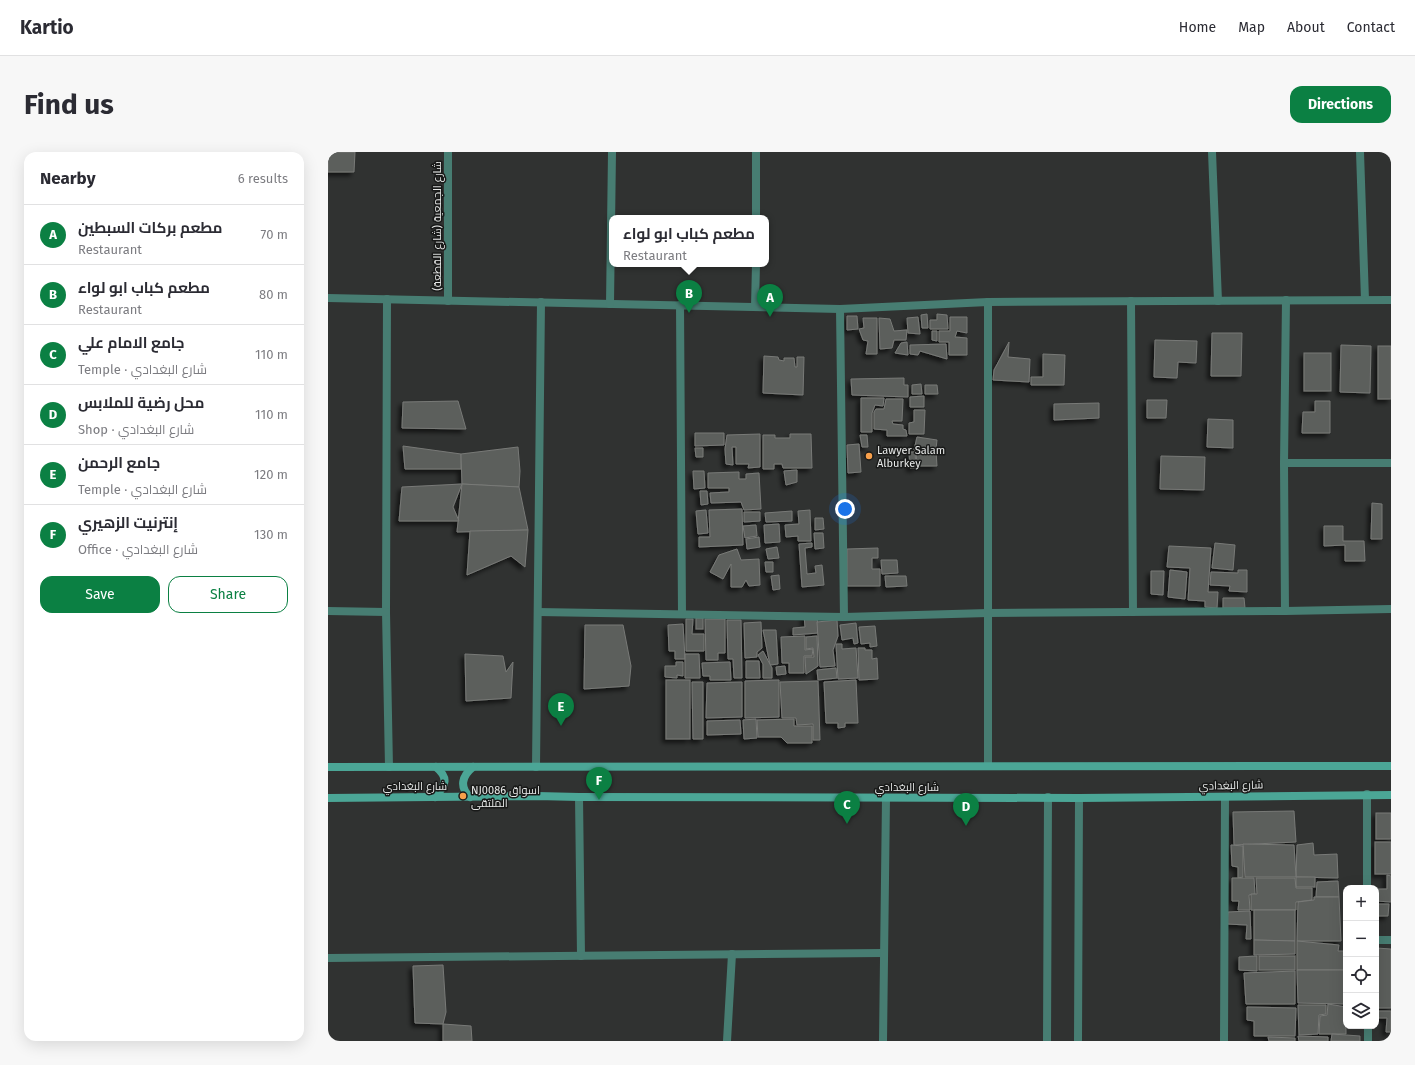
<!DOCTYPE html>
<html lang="en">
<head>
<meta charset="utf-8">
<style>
  body { margin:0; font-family:"Fira Sans",Cairo,sans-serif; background:#f7f7f7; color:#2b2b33 }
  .controls { position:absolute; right:12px; bottom:12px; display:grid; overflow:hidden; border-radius:8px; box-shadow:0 4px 16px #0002 }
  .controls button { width:36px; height:36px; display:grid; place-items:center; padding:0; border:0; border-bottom:1px solid #e1e1e2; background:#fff; color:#2b2b33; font:20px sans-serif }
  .you { position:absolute; left:517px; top:357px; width:14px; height:14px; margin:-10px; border:3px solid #fff; border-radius:50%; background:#1a73e8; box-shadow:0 0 0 6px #1a73e833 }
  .badge { display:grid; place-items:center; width:26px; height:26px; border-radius:50%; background:#0b8043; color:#fff; font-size:13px; font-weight:700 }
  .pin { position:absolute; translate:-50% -33px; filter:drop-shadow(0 1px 2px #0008) }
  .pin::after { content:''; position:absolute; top:21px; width:14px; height:12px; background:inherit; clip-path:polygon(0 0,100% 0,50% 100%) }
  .popup { position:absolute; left:281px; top:63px; width:160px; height:52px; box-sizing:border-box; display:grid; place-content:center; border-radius:8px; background:#fff; filter:drop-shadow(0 1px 3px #0005); font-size:13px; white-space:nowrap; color:#7c7c81 }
  .popup b { font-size:15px; color:#2b2b33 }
  .popup::after { content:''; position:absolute; left:50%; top:100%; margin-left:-8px; border:8px solid transparent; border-top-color:#fff }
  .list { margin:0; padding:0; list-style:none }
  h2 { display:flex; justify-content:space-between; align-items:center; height:52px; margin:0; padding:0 16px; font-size:17px }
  h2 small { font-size:13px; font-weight:400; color:#7c7c81 }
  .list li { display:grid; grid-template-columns:26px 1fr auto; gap:12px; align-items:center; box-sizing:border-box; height:60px; padding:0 16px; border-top:1px solid #e1e1e2 }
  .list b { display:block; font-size:15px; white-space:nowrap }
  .list p { margin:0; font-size:13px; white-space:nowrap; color:#7c7c81 }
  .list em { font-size:13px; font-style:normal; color:#7c7c81 }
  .actions { display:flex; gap:8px; padding:12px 16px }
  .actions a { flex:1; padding:9px 0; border:1px solid #0b8043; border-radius:12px; text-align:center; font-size:14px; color:#0b8043 }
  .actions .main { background:#0b8043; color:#fff }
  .icon { flex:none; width:22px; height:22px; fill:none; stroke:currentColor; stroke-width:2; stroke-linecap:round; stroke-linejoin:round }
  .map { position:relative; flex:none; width:1063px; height:889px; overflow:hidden; border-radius:12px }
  header { display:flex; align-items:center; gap:24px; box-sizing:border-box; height:56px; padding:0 20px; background:#fff; border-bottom:1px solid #e1e1e2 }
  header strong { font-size:19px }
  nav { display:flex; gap:22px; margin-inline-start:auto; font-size:14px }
  .intro { display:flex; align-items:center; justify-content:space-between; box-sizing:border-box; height:96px; padding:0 24px }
  h1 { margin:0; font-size:28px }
  .button { padding:10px 18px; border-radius:12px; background:#0b8043; color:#fff; font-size:14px; font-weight:700 }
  main { display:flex; gap:24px; padding:0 24px }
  aside { flex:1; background:#fff; border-radius:12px; box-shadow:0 4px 16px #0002 }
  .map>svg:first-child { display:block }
  .building { fill:#5c5e5c; stroke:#787a77; filter:url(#shadow) }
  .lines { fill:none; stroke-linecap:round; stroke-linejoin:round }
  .street { stroke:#477d72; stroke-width:8 }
  .secondary { stroke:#4ba696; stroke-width:8 }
  .poi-dot { fill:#f8a04b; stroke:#191a19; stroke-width:1.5 }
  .labels { text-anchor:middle; stroke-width:3; stroke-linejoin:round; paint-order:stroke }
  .street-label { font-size:11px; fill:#e7e9e8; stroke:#191a19 }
  .poi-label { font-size:11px; fill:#e7e9e8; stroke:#191a19; text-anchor:start }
</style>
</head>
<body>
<header>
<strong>Kartio</strong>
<nav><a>Home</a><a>Map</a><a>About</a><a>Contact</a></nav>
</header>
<div class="intro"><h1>Find us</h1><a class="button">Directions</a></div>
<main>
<aside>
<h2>Nearby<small>6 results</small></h2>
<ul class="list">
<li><span class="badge">A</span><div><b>مطعم بركات السبطين</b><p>Restaurant</p></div><em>70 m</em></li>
<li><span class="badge">B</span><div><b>مطعم كباب ابو لواء</b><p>Restaurant</p></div><em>80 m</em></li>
<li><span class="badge">C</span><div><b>جامع الامام علي</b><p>Temple · شارع البغدادي</p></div><em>110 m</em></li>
<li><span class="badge">D</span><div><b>محل رضية للملابس</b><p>Shop · شارع البغدادي</p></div><em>110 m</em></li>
<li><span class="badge">E</span><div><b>جامع الرحمن</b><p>Temple · شارع البغدادي</p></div><em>120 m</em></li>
<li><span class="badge">F</span><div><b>إنترنيت الزهيري</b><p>Office · شارع البغدادي</p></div><em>130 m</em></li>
</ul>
<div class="actions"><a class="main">Save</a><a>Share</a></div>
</aside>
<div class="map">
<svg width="1063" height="889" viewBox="0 0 1063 889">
  <defs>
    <filter id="shadow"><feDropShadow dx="-3.5" dy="3.5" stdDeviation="2" flood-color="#0009"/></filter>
  </defs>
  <rect width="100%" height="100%" fill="#303231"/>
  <g class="building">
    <path d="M0 0H27L26 20H0Z"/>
    <path d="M599 162 600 176H594L593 163Z"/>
    <path d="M609 162 619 163 620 177H602V168H609Z"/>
    <path d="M519 164H529L530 177 519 178Z"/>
    <path d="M590 165 592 182 580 181 579 166Z"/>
    <path d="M622 165H639V181L629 179 627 185 639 186V203H621V190H611V179H622Z"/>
    <path d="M535 166H549V202H538L540 189 535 188 531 177 536 176Z"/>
    <path d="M551 166 562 167 566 179 579 178 578 188H566L564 196 552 197Z"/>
    <path d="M604 179H609V189L604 188Z"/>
    <path d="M884 181H914L913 224H883Z"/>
    <path d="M827 188 869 189 868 211 850 210 849 226 826 225Z"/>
    <path d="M579 190 580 203 567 201 573 191Z"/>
    <path d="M681 190 680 205 702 207 701 230 665 228 666 218Z"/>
    <path d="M618 192 619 207 592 199 590 203 582 202V193Z"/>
    <path d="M1013 193 1043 194 1042 241 1012 240Z"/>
    <rect x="1050" y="194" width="13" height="53"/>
    <rect x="976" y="201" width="27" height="38"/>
    <path d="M715 202 737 203 736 233H703V225H715Z"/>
    <path d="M436 204 450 205 451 208 456 209V206H466L467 215H469V205H476L475 243 435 241Z"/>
    <path d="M576 226V233H580V245L524 243 523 227Z"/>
    <path d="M593 232 594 242H584V233Z"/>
    <path d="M597 233H609L610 242H597Z"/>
    <path d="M596 244V255H582V245Z"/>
    <path d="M533 246H556L555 254 547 253 544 261V280H533Z"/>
    <path d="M558 247H575L574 269H564L565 272 575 273V277L578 278 579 284H559V278L546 277V260L548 257H556Z"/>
    <path d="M819 248H839L838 266H819Z"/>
    <path d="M130 249 138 277 74 276 75 250Z"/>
    <path d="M987 249H1002V281H974L975 260H987Z"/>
    <path d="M771 251V266L726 268V252Z"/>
    <path d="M586 258H597L596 282H581V271L586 270Z"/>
    <path d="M880 267 905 268V296L879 295Z"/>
    <path d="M367 281H396V293L367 294Z"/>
    <path d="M432 282V315L420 316 421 312H408V295H404L405 313 398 312 397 297 399 283Z"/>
    <path d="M462 282H483L484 316H455L454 312H446V317H435V283H447V286H462Z"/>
    <path d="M532 283H539L540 295H534Z"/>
    <path d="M589 285 609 288 608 297 586 298Z"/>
    <path d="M531 292 533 320 520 321 519 293Z"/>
    <path d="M75 294 133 302V317H77Z"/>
    <path d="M190 295 192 319 191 335 134 332 133 302Z"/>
    <path d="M367 296H375V305H368Z"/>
    <path d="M608 299 609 314H589L588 300Z"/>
    <path d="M581 300H587L588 316H582Z"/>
    <path d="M833 304 877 305 876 338 832 337Z"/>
    <path d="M469 318V330L458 333 456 319Z"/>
    <path d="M365 319H376L377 336 366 337Z"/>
    <path d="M411 320V327H418V322L431 321 433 357 416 358 413 350 383 351 382 341 401 340V336H380V321Z"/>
    <path d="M134 332 191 335 200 378 129 380Z"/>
    <path d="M134 332 125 355 131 369H71L74 335Z"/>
    <path d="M372 339H379L380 352 373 353Z"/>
    <path d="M1044 351 1054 352V387H1043Z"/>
    <path d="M414 357 415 393 371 395V385H382L381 358Z"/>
    <path d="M378 358 380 381 370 382 368 359Z"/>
    <path d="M482 358 483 389H470V384L458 385 457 373 471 372 470 359Z"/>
    <path d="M464 359V369L438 370 437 361Z"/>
    <path d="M416 360H432V369L416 370Z"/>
    <path d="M487 366H495L496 377 487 378Z"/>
    <path d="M451 372 452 390 437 391 436 373Z"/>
    <path d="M428 373 429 384 417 386 415 374Z"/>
    <path d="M996 374H1015V389H1036L1037 409H1017V393L996 394Z"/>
    <path d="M200 378 197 415 183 404 139 423 142 379Z"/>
    <path d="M486 381H495L496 396 487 397Z"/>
    <path d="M431 385 432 395 419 397 418 387Z"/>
    <path d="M484 391V395L477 396 479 422 488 421 487 414 494 413 496 433 474 435 471 392Z"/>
    <path d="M887 391 907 393 905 418 884 416Z"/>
    <path d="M841 394 883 396 880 440H890L889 456 877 455V449L860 448 862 416 839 415Z"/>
    <path d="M449 395 451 406 440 407 438 397Z"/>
    <path d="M550 396V406H544V417H552V434H519V397Z"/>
    <path d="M409 397 413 408 431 407 432 433 421 434 418 428 414 435H403V412L395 427 382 420 391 403Z"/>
    <path d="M553 408H569L570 421 554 422Z"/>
    <path d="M437 410H445V420H438Z"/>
    <path d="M842 418 859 420 857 447 840 445Z"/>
    <path d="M910 418H919V440L901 439 902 434 882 433 883 420 910 421Z"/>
    <path d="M823 419H836L835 443 823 442Z"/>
    <path d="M451 423 452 437 445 438 443 424Z"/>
    <path d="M557 424H578L579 434 558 435Z"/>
    <path d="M895 446H916L917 456H895Z"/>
    <path d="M489 462 490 481 465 483V476L477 475 476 463Z"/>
    <rect x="368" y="466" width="7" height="11"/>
    <path d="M358 467H365L364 482H376V499H358Z"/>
    <path d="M377 467H397V501H390V508H378Z"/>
    <path d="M399 468H413L414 526H406L405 507H400Z"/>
    <path d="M509 468 510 484 505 498 507 514 492 515 489 470Z"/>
    <path d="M433 470 434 496 429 500V505L417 506 416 471Z"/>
    <path d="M528 471 530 491 526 492 525 486 514 488 512 473Z"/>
    <path d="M355 472 357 507H347V499H341L340 473Z"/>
    <path d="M257 473H295L303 514 301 534 256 537Z"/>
    <path d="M547 474 549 494 542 495V491L533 492 531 475Z"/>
    <path d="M435 478H448L450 512 442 513Z"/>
    <path d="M477 484V498L485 497 484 504H476V521H461V511H454L453 485Z"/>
    <path d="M489 484 490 514 478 522 477 505H486L485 496 478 497V485Z"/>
    <path d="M508 492H514V497L528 496 530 526 510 527Z"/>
    <path d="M530 496H537V498H544V507L549 506 550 527 531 528Z"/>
    <path d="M435 499 444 516V526H435V512L430 503Z"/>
    <path d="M137 502 175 504 178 520 185 510 183 546 138 549Z"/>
    <path d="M357 502H371L372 526H357Z"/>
    <path d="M418 509H431L432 526H418Z"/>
    <path d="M348 510H355V524L349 523V526L337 525V514H348Z"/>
    <path d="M402 510 403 528H382V524H375L374 511Z"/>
    <path d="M457 514 458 522 449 523 448 515Z"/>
    <path d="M508 516 509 526 490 528 489 518Z"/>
    <rect x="338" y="528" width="24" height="59"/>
    <path d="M451 528V565L417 566V529Z"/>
    <path d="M528 528 530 571H517V575L510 576V571H498L496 530Z"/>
    <path d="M490 529 492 588H485V572L469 573 468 566H454L452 530Z"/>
    <path d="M364 530H375V587H365Z"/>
    <path d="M414 530V565L378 566 379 531Z"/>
    <path d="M428 567 429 586 416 587 415 568Z"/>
    <path d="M466 567V574H484V591H459L453 585H430L429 568Z"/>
    <path d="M412 568 413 582 379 583V569Z"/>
    <path d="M966 659 968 690 906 693 905 660Z"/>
    <rect x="1048" y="661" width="15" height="26"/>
    <rect x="1047" y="690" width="16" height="32"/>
    <path d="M985 691 986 703 1009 702 1010 726 968 725 969 693Z"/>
    <path d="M915 692 966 693 968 725H917Z"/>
    <path d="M903 693 915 694V725L910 726V715L904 714Z"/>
    <path d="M1059 723 1063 724V750L1048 749V737H1059Z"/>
    <rect x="968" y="725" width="19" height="10"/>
    <path d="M904 726H926L927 742 921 743 922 758H910L911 749H904Z"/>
    <path d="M928 726H967L968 736H984V748L968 750V758H923V742H929Z"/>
    <path d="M1010 729 1011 745H988L989 730Z"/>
    <path d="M986 745H1011L1013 789H969L970 750 986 748Z"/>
    <path d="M1048 752H1061L1060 764H1048Z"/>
    <path d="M926 758H967V789L926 788Z"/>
    <path d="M922 759 923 787H918L919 773 899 772 900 760Z"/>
    <path d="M926 788 967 789V802L926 803Z"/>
    <path d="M969 789 1011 793 1010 799H1018V806L1016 807V818H969Z"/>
    <path d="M1048 796 1063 797V856H1048Z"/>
    <path d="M929 804V819L911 818V805Z"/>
    <rect x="931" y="804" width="36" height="14"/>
    <path d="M115 813 118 860 115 872 87 871 85 814Z"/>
    <path d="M969 818H1018V852L970 851Z"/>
    <path d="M967 819V852H918L916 821Z"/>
    <path d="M1000 852 1018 855V882H991L992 864 999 863Z"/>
    <path d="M970 853H998V862L991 863 990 882 971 883Z"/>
    <path d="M919 855 968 856 967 884H926V869L919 868Z"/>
    <path d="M1050 859H1063V880H1058L1059 866H1050Z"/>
    <path d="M115 872 143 874 144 889H115Z"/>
    <path d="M1004 882 1032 884V889H1003Z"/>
    <path d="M970 884 1000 885V889H971Z"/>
    <path d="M940 885 967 886V889H941Z"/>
  </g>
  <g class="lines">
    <g class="street">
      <path d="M120 0V149"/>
      <path d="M884 0 890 149"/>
      <path d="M1032 0 1037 148"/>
      <path d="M428 66V0"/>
      <path d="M0 146 512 157 660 150 1063 148"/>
      <path d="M59 147 58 460 61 615"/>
      <path d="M803 149 805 460"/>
      <path d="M660 150V614"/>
      <path d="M282 152 284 0"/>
      <path d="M352 153 354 462"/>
      <path d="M427 155 428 112"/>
      <path d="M512 157 516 465"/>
      <path d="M956 311H1063"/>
      <path d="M0 459 58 460"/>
      <path d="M957 459 956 311 958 148"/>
      <path d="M210 460 516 465 660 461 957 459 1063 457"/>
      <path d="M208 615 213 150"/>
      <path d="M1039 642V736"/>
      <path d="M251 645 253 804"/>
      <path d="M1048 788H1063"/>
      <path d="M0 806 555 801"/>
      <path d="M1040 874V889"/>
      <path d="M399 889 404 802"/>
      <path d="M555 889 558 646"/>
      <path d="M719 889 720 645"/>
      <path d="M750 889 751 646"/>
      <path d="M896 889 897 645"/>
    </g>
    <g class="secondary">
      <path d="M0 615 1063 614"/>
      <path d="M107 645C118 633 121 626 108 615"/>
      <path d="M142 645C131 635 134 624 145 615"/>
      <path d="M0 646 209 644 251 645 751 646 1063 643"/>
    </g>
  </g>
  <g class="poi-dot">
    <circle cx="541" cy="304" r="4"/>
    <circle cx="135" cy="644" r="4"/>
  </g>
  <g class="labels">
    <g class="street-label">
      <text transform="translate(109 74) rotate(-90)" y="4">شارع الجمعية (شارع القطعة)</text>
      <text transform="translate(903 633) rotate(-1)" y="4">شارع البغدادي</text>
      <text x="87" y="638">شارع البغدادي</text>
      <text x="579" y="639">شارع البغدادي</text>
    </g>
    <g class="poi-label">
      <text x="549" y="302">Lawyer Salam<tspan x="549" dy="13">Alburkey</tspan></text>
      <text x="143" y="642">NJ0086 اسواق<tspan x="143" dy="13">الملتقى</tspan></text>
    </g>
  </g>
</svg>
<div class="controls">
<button>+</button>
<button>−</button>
<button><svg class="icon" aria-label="locate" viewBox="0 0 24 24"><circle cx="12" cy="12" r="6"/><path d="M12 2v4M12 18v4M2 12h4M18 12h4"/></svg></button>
<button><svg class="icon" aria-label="layers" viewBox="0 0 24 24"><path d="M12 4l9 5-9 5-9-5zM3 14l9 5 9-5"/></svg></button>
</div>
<div class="you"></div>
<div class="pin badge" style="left:442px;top:165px">A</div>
<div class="pin badge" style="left:361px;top:161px">B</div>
<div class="popup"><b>مطعم كباب ابو لواء</b>Restaurant</div>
<div class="pin badge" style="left:519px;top:672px">C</div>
<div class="pin badge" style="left:638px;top:674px">D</div>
<div class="pin badge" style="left:233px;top:574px">E</div>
<div class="pin badge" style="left:271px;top:648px">F</div>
</div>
</main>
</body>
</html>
